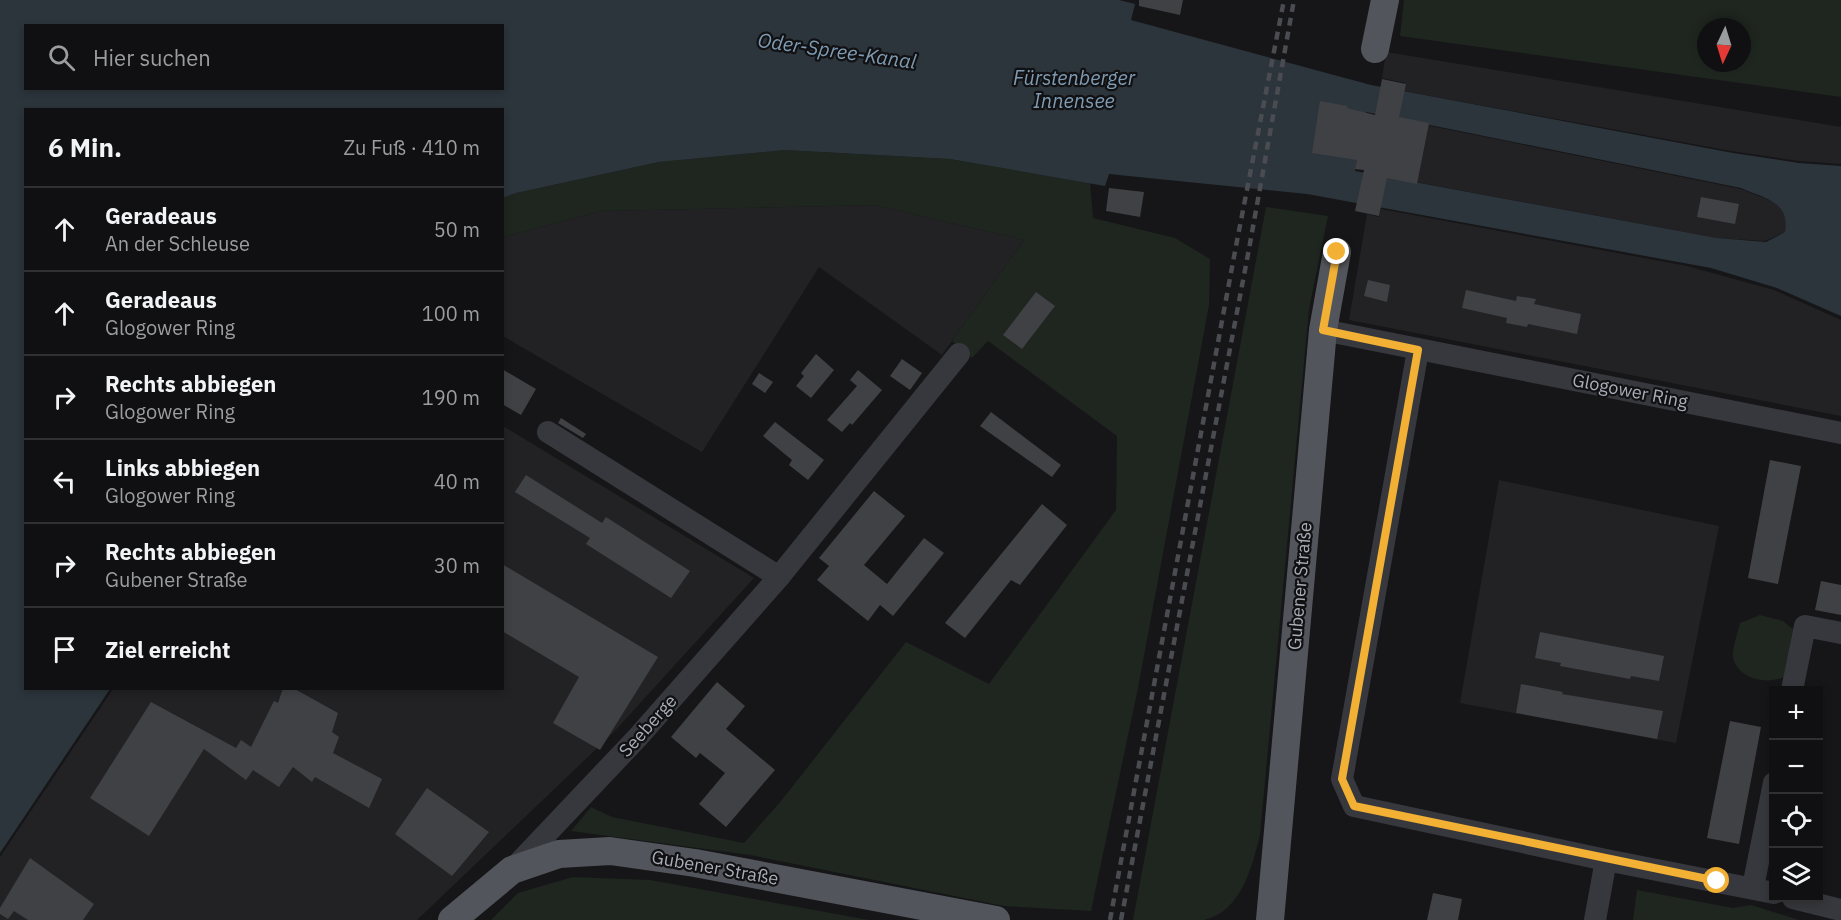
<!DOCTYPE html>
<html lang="de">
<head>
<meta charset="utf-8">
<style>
  body { margin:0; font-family:"IBM Plex Sans",sans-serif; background:#1e1e20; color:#f1f3f6 }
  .controls { position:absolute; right:18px; bottom:18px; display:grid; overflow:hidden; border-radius:0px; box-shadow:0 3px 9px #0003 }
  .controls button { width:54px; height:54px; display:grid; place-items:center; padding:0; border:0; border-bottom:2px solid #303032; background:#101012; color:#f1f3f6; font:30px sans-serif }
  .compass { position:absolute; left:1697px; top:18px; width:54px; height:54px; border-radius:50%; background:#101012; box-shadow:0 3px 9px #0003; rotate:184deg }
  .stop { position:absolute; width:18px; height:18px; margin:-14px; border:4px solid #f2b134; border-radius:50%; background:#fff }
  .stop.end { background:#f2b134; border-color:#fff; box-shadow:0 2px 6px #0008 }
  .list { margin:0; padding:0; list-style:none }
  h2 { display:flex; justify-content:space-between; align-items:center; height:78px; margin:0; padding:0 24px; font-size:26px }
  h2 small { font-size:20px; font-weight:400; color:#9c9d9f }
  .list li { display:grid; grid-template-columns:39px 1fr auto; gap:18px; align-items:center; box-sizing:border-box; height:84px; padding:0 24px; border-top:2px solid #303032 }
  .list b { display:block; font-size:22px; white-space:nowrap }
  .list p { margin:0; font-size:20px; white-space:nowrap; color:#9c9d9f }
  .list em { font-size:20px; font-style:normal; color:#9c9d9f }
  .icon { flex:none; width:33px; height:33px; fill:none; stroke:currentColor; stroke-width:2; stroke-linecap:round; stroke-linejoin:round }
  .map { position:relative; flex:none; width:1841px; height:920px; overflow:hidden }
  .search { position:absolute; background:#101012; box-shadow:0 3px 9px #0003; left:24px; top:24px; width:480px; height:66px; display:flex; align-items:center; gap:15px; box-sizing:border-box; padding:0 21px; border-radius:0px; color:#9c9d9f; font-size:22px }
  .panel { position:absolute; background:#101012; box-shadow:0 3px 9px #0003; left:24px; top:108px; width:480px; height:582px; border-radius:0px }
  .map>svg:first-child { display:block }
  .built { fill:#222225 }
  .green { fill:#1e261f; fill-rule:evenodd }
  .water { fill:#2c353c; fill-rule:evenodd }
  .building { fill:#404145 }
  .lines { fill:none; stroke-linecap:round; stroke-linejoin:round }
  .minor { stroke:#37383d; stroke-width:22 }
  .major { stroke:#53555c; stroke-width:28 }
  .rail { stroke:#4a4c52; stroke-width:4.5; stroke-dasharray:8 6; stroke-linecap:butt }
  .route { stroke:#f2b134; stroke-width:8 }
  .labels { text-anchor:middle; stroke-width:4.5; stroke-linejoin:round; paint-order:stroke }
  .street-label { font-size:18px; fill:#a8adb8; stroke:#111113 }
  .water-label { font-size:20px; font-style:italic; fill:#7f9bb3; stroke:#111113 }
</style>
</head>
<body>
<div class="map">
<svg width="1841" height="920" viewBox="0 0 1841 920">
  <rect width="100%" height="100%" fill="#161618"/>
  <g class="built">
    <path d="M1386 52 1841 127V164L1799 161 1731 151 1404 91 1405 83 1382 78Z"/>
    <path d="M1401 120 1741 189 1774 202 1782 208 1787 219 1785 232 1765 241 1717 238 1389 177Z"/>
    <path d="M874 205 1024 240 942 355 819 267 702 452 503 336V237L601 211Z"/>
    <path d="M1381 209 1687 266 1774 290 1841 320V416L1349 320 1367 214 1379 217Z"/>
    <path d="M503 426 754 578 612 734 417 920H0V857L113 689 502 688Z"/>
    <path d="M1499 480 1719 526 1676 743 1460 703Z"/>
  </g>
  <g class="green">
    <path d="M1404 0H1841V97L1400 36ZM1706 27H1742V63H1706Z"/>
    <path d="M785 150 950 159 1090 183 1093 218 1175 238 1210 259 1209 305 1138 688 1091 911 1004 906 750 855 571 831 591 807 612 817 744 843 781 801 906 642 989 684 1116 510 1117 436 988 341 972 358 952 341 1024 240 874 205 601 211 503 237V198L516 193 659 162Z"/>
    <path d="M1266 207 1328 216 1309 309 1260 835C1252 867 1241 912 1204 920 1198 920 1191 920 1185 920 1168 920 1151 920 1133 920Z"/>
    <path d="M1760 615 1783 621 1793 629 1784 677C1767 685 1737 679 1733 657 1732 648 1738 632 1740 623Z"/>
    <path d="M573 877 650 880 869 920H491L518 893Z"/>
    <path d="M1637 890 1733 908 1751 905 1799 920H1633Z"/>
  </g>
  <path class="water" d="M0 0H1119L1135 4 1131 20 1371 85 1733 153 1799 163 1841 166V316L1777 288 1711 268 1307 194 1109 174 1105 186 950 159 785 150 659 162 516 193 503 198 502 110H26V688L110 689 0 853ZM26 26H502V88H26ZM1366 112 1741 188C1765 199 1790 201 1785 232L1766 242 1717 238 1355 171Z"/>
  <g class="building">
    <path d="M1139 0H1183L1180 15 1139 6Z"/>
    <path d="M1382 79 1406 84 1399 117 1429 123 1417 184 1387 178 1379 216 1355 211 1364 170 1355 169 1357 160 1312 153 1320 101 1347 106V108L1375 115Z"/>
    <path d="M1109 188 1144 192 1140 217 1106 211Z"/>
    <path d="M1701 197 1739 204 1735 224 1697 217Z"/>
    <path d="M1368 280 1390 285 1387 302 1364 296Z"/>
    <path d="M1466 290 1516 301 1517 296 1536 299 1534 304 1581 314 1577 334 1528 324 1527 327 1506 323 1507 318 1462 308Z"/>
    <path d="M1036 292 1055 306 1022 349 1003 335Z"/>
    <path d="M816 354 834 370 811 398 796 386 804 376 801 373Z"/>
    <path d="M902 359 922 373 910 390 890 376Z"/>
    <path d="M502 369 536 389 521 415 502 404Z"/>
    <path d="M858 370 882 390 852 425 850 423 842 432 827 420 857 386 850 380Z"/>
    <path d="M759 373 773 382 765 393 752 384Z"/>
    <path d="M991 412 1061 465 1052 477 980 426Z"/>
    <path d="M561 418 586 434 583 438 558 423Z"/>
    <path d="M775 422 824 460 808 480 789 465 792 460 763 436Z"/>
    <path d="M1770 460 1801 466 1778 584 1748 578Z"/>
    <path d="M526 475 602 523 606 517 690 571 671 598 586 544 590 538 515 492Z"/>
    <path d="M874 491 905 516 864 565 887 584 924 538 944 553 893 616 880 605 868 621 817 580 829 566 819 558Z"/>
    <path d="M1042 504 1067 525 1020 585 1011 580 965 638 945 623Z"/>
    <path d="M502 564 658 657 600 750 553 723 579 677 502 631Z"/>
    <path d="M1821 581 1841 585V615L1815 610Z"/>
    <path d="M1540 632 1664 656 1659 681 1631 676 1630 679 1560 666 1561 663 1535 658Z"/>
    <path d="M717 682 745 706 726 729 775 770 726 827 699 804 725 773 700 753 696 758 671 737Z"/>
    <path d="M1521 684 1563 692 1562 694 1663 711 1657 739 1516 713Z"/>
    <path d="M283 688H293L338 713 332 732 339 737 333 753 382 779 369 808 315 777 312 782 293 767 279 787 253 770 246 780 204 749 149 836 90 798 151 702 236 748 241 740 251 747 274 701 278 703Z"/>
    <path d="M1730 721 1761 727 1739 844 1707 838Z"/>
    <path d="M427 788 489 832 452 876 395 834Z"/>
    <path d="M30 858 94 904 83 920H28L14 911 8 919 0 914V908Z"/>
    <path d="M1433 893 1462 899 1458 920H1427Z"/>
  </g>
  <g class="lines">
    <g class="minor">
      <path d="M1323 330 1841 433"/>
      <path d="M1418 350 1342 779 1354 806 1606 860 1595 920"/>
      <path d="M548 432 779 577"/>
      <path d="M1792 690 1805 626 1841 633"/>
      <path d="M1606 860 1774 893"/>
      <path d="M513 869 638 737 779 577 959 354"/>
      <path d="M1753 887 1774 783"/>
      <path d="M1793 898 1841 910"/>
    </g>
    <g class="major">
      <path d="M1375 49 1385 0"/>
      <path d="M452 920 512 870 559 854 610 851 695 863 996 920"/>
      <path d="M1270 920 1323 330 1337 252"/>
    </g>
    <g class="rail">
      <path d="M1110 920 1236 246 1284 0"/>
      <path d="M1121 920 1249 249 1294 0"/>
    </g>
  </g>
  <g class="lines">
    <path class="route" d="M1337 252 1323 330 1418 350 1342 779 1354 806 1717 881"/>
  </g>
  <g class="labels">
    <g class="street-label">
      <text transform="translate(1630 391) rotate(11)" y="6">Glogower Ring</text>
      <text transform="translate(1300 586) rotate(-85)" y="6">Gubener Straße</text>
      <text transform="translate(648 726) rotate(-48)" y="6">Seeberge</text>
      <text transform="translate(715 868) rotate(10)" y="6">Gubener Straße</text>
    </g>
    <g class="water-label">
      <text transform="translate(837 51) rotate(8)" y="7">Oder-Spree-Kanal</text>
      <text x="1074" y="85">Fürstenberger<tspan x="1074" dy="23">Innensee</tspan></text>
    </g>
  </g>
</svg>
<div class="controls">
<button>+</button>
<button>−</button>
<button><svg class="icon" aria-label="locate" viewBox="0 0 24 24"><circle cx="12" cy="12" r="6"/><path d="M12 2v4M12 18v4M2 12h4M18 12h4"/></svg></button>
<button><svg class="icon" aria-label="layers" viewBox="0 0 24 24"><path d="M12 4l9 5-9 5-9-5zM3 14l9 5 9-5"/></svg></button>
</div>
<svg class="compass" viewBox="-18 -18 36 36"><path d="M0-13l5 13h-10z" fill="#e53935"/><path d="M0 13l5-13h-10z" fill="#9c9d9f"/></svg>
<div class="stop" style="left:1717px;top:881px"></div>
<div class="stop end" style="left:1337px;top:252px"></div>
<div class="search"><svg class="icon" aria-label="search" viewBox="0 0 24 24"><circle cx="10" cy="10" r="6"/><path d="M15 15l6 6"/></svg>Hier suchen</div>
<section class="panel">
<h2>6 Min.<small>Zu Fuß · 410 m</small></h2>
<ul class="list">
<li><svg class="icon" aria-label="ahead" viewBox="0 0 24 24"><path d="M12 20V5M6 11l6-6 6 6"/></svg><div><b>Geradeaus</b><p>An der Schleuse</p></div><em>50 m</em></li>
<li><svg class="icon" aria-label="ahead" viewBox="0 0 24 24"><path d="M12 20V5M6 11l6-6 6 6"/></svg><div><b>Geradeaus</b><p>Glogower Ring</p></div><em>100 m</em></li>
<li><svg class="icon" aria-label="right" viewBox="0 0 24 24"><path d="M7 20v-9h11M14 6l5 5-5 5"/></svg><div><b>Rechts abbiegen</b><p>Glogower Ring</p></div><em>190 m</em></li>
<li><svg class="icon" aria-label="left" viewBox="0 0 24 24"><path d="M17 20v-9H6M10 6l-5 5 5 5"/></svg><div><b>Links abbiegen</b><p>Glogower Ring</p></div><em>40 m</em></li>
<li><svg class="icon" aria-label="right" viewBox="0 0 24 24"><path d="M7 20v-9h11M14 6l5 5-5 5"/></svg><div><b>Rechts abbiegen</b><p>Gubener Straße</p></div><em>30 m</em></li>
<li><svg class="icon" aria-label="arrive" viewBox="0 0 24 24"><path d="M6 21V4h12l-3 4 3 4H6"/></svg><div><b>Ziel erreicht</b></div></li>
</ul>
</section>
</div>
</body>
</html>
